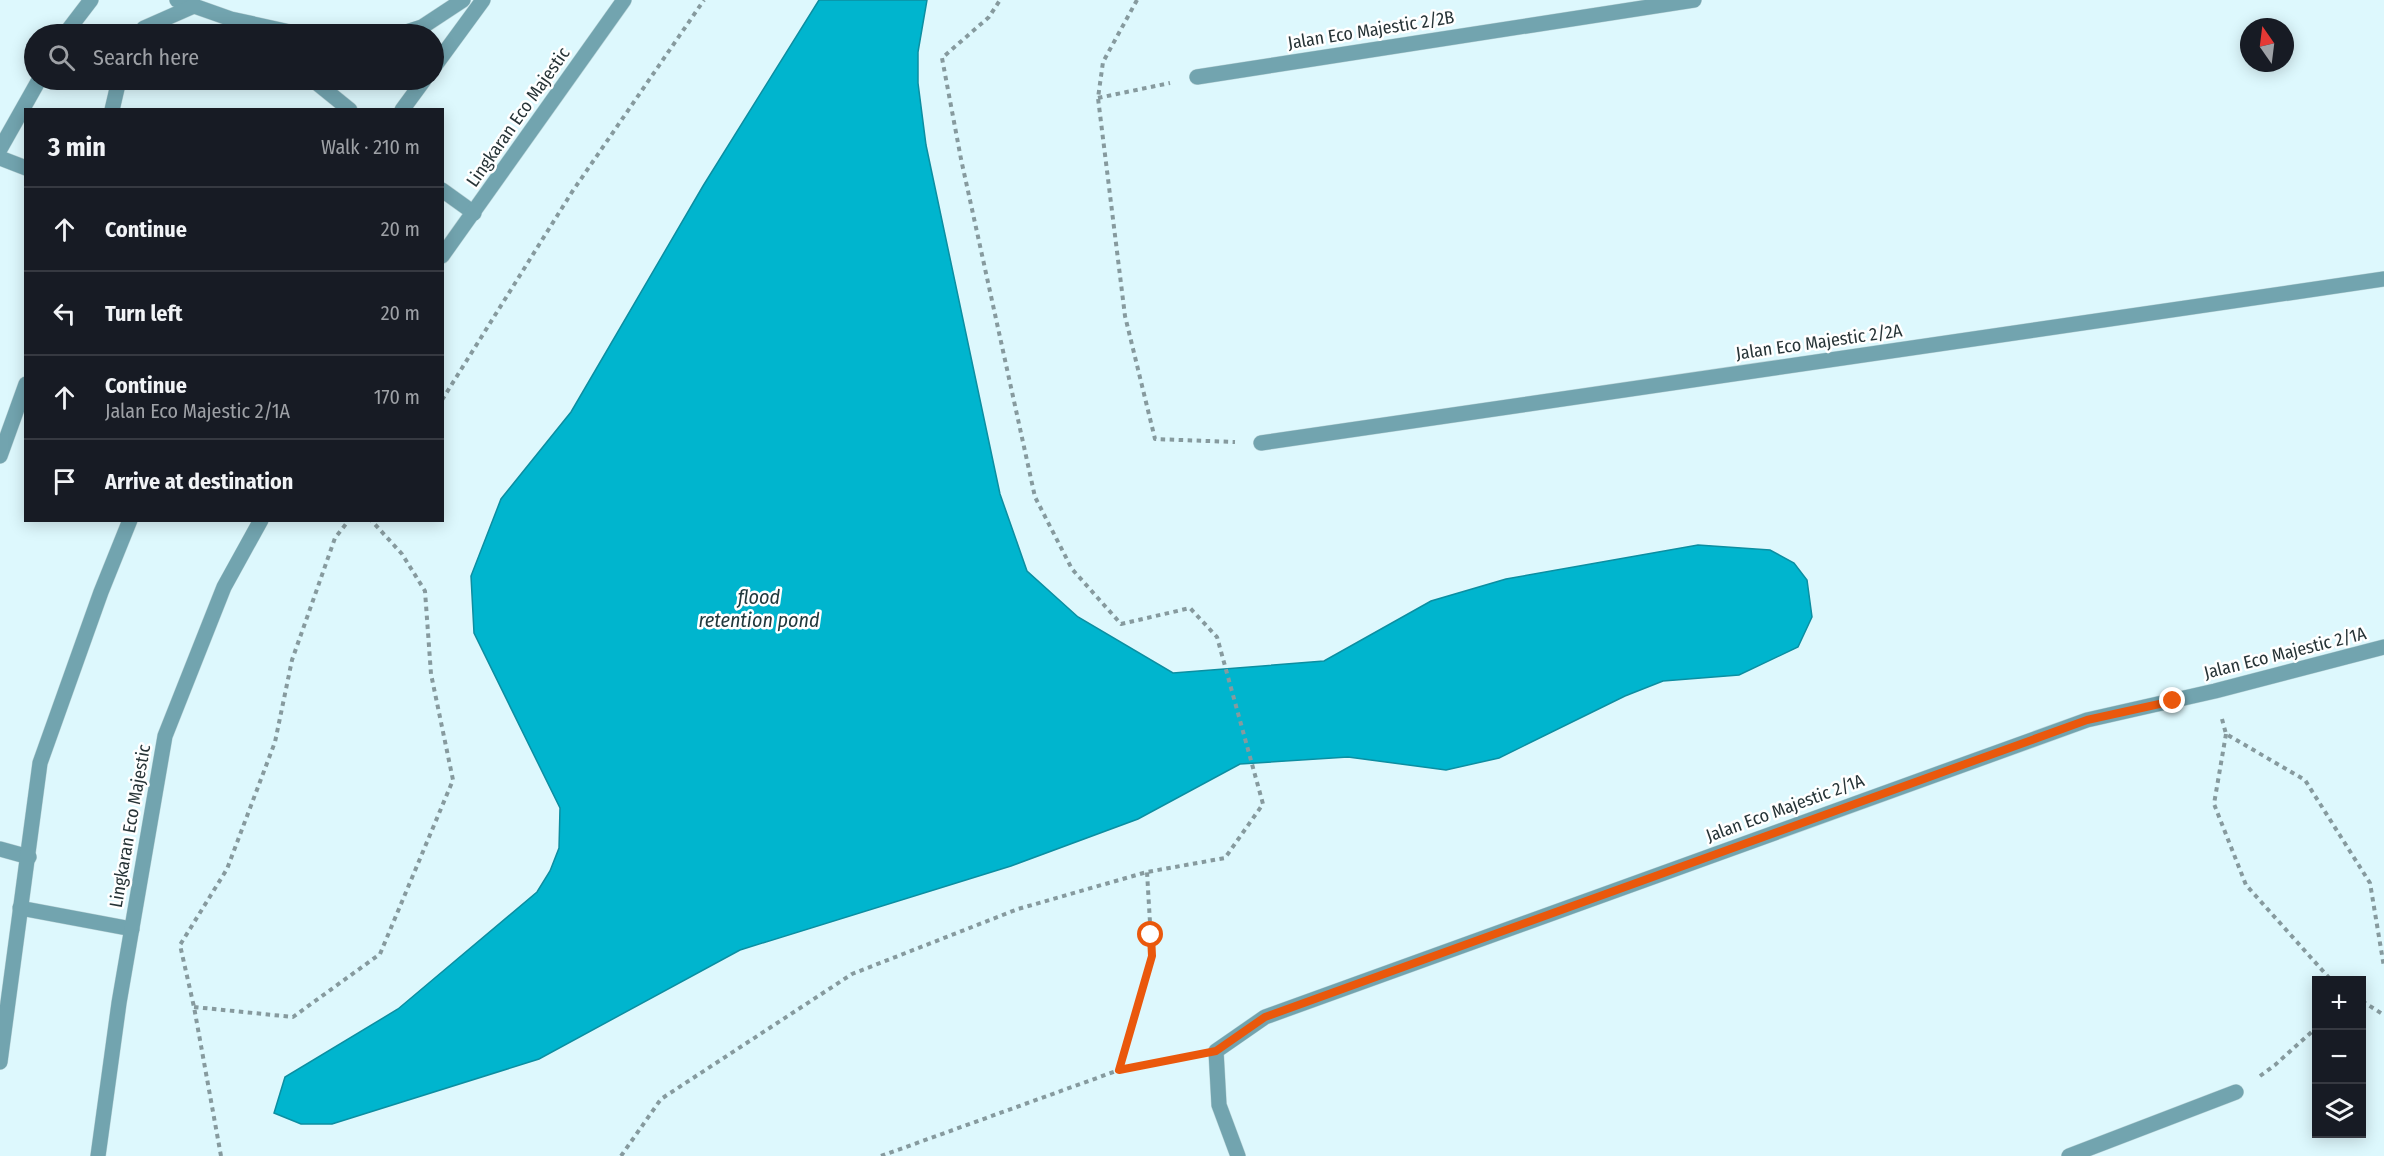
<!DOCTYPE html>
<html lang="en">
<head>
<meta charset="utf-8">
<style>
  body { margin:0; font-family:"Fira Sans Condensed",sans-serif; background:#20242c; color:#f1f3f6 }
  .controls { position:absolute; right:18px; bottom:18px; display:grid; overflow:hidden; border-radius:0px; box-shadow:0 3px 15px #0003 }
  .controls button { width:54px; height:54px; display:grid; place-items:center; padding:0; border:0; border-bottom:2px solid #363941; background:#171b24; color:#f1f3f6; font:30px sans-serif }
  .compass { position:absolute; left:2240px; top:18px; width:54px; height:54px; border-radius:50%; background:#171b24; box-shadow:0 3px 15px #0003; rotate:346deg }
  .stop { position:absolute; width:18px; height:18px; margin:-14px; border:4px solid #ea580c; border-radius:50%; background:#fff }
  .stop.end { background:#ea580c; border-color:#fff; box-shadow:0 2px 6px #0008 }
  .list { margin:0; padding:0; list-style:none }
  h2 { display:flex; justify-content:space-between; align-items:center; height:78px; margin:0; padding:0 24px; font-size:26px }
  h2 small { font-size:20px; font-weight:400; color:#9ea1a6 }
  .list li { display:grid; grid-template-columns:39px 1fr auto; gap:18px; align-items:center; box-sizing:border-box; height:84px; padding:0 24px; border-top:2px solid #363941 }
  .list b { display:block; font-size:22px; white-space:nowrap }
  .list p { margin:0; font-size:20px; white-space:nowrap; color:#9ea1a6 }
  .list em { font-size:20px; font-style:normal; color:#9ea1a6 }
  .icon { flex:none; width:33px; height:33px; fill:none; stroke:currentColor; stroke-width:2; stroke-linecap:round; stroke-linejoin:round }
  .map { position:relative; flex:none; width:2384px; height:1156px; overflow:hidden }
  .search { position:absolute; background:#171b24; box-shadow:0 3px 15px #0003; left:24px; top:24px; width:420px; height:66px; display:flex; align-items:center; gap:15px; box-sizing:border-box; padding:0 21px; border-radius:33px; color:#9ea1a6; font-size:22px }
  .panel { position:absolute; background:#171b24; box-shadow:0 3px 15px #0003; left:24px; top:108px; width:420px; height:414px; border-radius:0px }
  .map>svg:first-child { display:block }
  .water { fill:#00b5ce; stroke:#0c8ea1; stroke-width:1.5 }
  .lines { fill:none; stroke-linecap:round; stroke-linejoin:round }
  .minor-casing { stroke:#bcd5d9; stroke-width:16 }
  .path { stroke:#869a9e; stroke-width:4; stroke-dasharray:4.5 4.5; stroke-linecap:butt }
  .minor { stroke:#72a4af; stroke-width:15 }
  .route { stroke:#ea580c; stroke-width:8 }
  .labels { text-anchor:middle; stroke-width:5; stroke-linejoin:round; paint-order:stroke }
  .street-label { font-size:18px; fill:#273437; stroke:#fff }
  .water-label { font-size:20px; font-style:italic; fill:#21393d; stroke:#fff }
</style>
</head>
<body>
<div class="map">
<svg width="2384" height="1156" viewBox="0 0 2384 1156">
  <rect width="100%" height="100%" fill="#ddf8fd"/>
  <path class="water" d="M819 0H927L918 52V83L926 145 1000 494 1027 571 1078 617 1173 673 1324 661 1431 601 1506 579 1698 545 1770 550 1794 563 1807 580 1812 617 1798 647 1739 675 1663 681 1625 696 1499 758 1446 770 1348 757 1240 764 1138 819 1011 866 740 950 539 1059 332 1124H301L274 1113 285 1077 398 1009 537 892 550 871 559 848 560 808 474 633 471 576 501 499 571 412 703 186Z"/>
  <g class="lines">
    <g class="minor-casing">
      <g id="minor">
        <path d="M177 0 231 19 299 34"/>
        <path d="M65 34 91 0"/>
        <path d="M140 34 144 28 194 6"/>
        <path d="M400 34 422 27 463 0"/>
        <path d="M434 67 483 0"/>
        <path d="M1197 77 1694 0"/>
        <path d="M313 80 350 110"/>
        <path d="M112 110 119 80"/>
        <path d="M402 110 424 80"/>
        <path d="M0 149 39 80"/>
        <path d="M0 158 26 168"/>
        <path d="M442 190 474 213"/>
        <path d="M442 256 624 0"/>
        <path d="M1261 443 2384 279"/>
        <path d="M0 456 26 384"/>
        <path d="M0 849 29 857"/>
        <path d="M20 908 132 929"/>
        <path d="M0 1062 40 763 101 592 130 520"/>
        <path d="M98 1156 119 1003 165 736 224 587 261 520"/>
        <path d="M1238 1156 1219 1105 1216 1051 1265 1017 2087 720 2215 691 2384 647"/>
        <path d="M2069 1156 2236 1092"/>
      </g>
    </g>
    <g class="path">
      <path d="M1137 0 1103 62 1098 98 1125 316 1155 439 1235 442"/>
      <path d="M1098 98 1170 83"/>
      <path d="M442 400 572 192 704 0"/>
      <path d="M2222 719 2226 734 2305 780 2370 883 2384 967"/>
      <path d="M2226 734 2214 804 2246 885 2331 980"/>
      <path d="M2362 1001 2384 1015"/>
      <path d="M194 1007 293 1017 380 954 453 780 431 674 425 591 402 554 371 520"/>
      <path d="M1119 1070 1152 956 1147 872"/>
      <path d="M2260 1076 2275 1065 2316 1028"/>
      <path d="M221 1156 194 1007 180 945 227 869 275 742 292 660 335 538 349 520"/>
      <path d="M621 1156 661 1099 852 974 1018 909 1147 872 1225 858 1263 804 1217 637 1190 608 1121 624 1072 569 1035 497 961 159 942 58 989 17 1000 0"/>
      <path d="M881 1156 1119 1070 1189 1056"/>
    </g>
    <use href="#minor" class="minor"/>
  </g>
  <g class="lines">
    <path class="route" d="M1151 935 1152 956 1119 1070 1216 1051 1265 1017 2087 720 2173 701"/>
  </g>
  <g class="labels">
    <g class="street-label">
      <text transform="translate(1371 30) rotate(-9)" y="6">Jalan Eco Majestic 2/2B</text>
      <text transform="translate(518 117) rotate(-55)" y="6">Lingkaran Eco Majestic</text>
      <text transform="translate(1819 342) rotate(-8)" y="6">Jalan Eco Majestic 2/2A</text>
      <text transform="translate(2285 653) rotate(-14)" y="6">Jalan Eco Majestic 2/1A</text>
      <text transform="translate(1785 808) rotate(-20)" y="6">Jalan Eco Majestic 2/1A</text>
      <text transform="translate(130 826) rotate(-80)" y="6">Lingkaran Eco Majestic</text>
    </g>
    <g class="water-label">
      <text x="759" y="604">flood<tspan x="759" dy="23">retention pond</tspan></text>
    </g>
  </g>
</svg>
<div class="controls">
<button>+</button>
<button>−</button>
<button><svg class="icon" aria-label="layers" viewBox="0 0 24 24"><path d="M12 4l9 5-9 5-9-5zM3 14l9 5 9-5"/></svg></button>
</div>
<svg class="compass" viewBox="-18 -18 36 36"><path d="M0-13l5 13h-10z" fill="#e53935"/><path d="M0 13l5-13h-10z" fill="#9ea1a6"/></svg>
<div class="stop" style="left:1151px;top:935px"></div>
<div class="stop end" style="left:2173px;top:701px"></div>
<div class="search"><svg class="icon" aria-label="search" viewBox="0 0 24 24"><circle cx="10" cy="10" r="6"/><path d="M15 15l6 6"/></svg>Search here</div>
<section class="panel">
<h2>3 min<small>Walk · 210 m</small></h2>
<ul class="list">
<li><svg class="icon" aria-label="ahead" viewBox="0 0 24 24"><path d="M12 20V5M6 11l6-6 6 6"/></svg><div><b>Continue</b></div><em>20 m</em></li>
<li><svg class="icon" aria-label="left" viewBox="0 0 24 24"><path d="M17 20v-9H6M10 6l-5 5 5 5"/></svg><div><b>Turn left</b></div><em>20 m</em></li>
<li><svg class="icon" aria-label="ahead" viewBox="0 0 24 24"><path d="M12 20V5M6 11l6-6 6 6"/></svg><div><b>Continue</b><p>Jalan Eco Majestic 2/1A</p></div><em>170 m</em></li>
<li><svg class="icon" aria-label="arrive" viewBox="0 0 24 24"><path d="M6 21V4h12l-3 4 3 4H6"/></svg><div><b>Arrive at destination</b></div></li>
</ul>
</section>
</div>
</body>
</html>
